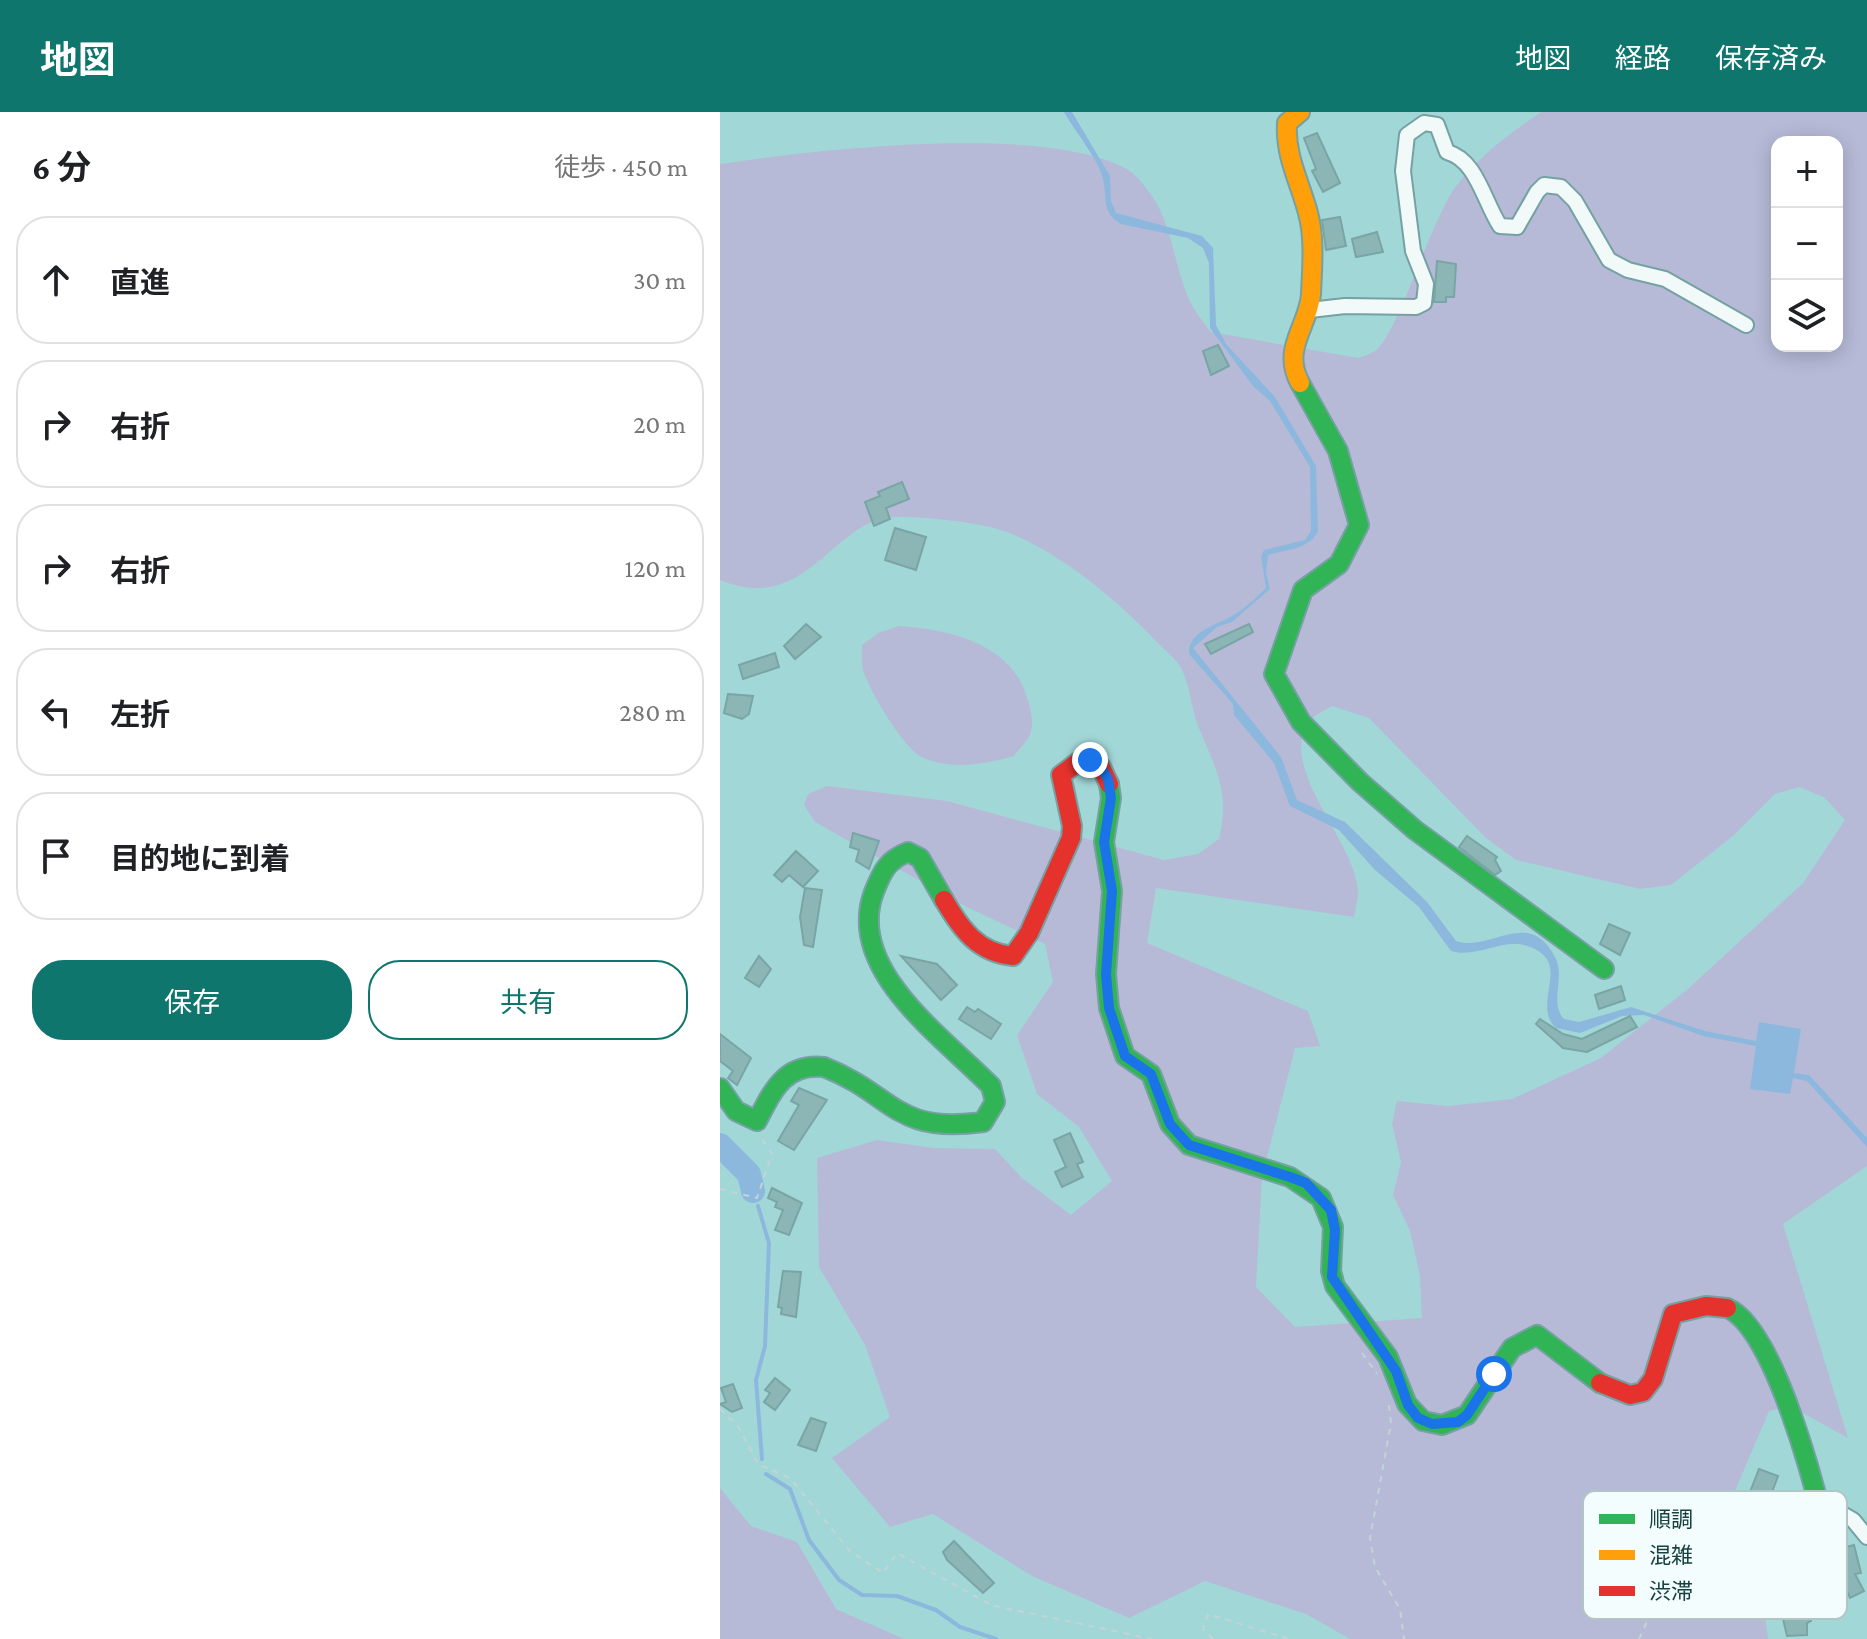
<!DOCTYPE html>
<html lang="ja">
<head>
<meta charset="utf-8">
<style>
  body { margin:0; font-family:"Crimson Pro","Noto Sans JP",serif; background:#f6f6f6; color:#202124 }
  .controls { position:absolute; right:24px; top:24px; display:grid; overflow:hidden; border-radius:16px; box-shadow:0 4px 20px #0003 }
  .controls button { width:72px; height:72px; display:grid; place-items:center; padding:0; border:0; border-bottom:2px solid #e0e0e0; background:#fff; color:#202124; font:40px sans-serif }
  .stop { position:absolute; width:24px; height:24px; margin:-18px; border:6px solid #1a73e8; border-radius:50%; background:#fff }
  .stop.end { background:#1a73e8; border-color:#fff; box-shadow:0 2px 8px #0008 }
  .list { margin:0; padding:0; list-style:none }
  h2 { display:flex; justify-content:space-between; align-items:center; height:104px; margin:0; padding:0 32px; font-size:34px }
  h2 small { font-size:26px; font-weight:400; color:#757577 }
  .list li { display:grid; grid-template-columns:52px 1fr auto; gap:24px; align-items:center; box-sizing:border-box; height:128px; margin:0 16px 16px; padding:0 16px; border:2px solid #e0e0e0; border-radius:32px }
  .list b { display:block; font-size:30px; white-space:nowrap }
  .list em { font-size:26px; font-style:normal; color:#757577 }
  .actions { display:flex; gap:16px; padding:24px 32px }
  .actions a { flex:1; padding:18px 0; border:2px solid #0f766e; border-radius:32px; text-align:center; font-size:28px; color:#0f766e }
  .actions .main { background:#0f766e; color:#fff }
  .icon { flex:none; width:44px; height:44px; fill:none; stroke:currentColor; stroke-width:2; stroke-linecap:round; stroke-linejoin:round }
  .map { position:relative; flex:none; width:1147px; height:1527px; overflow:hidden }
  header { display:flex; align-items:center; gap:48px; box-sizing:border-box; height:112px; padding:0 40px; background:#0f766e; color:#fff }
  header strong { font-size:38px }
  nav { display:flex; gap:44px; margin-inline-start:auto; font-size:28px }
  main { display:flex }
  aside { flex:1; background:#fff }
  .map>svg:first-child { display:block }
  .green { fill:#b6bad7; fill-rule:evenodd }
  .water { fill:#8cb8de }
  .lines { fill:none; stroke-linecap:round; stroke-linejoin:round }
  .stream { stroke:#8cb8de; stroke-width:4 }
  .river { stroke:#8cb8de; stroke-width:24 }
  .building { fill:#8cb6b6; stroke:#79a5a5; stroke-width:2 }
  .street-casing { stroke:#75a1a2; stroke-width:18 }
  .fast-casing { stroke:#75a1a2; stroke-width:22 }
  .slow-casing { stroke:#75a1a2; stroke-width:22 }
  .jam-casing { stroke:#75a1a2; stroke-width:22 }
  .path { stroke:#c3d4d5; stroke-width:2; stroke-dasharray:6 6; stroke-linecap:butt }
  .street { stroke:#f1f9f9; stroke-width:14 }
  .fast { stroke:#30b455; stroke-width:18 }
  .slow { stroke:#ff9f0a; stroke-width:18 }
  .jam { stroke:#e5322d; stroke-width:18 }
  .route { stroke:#1a73e8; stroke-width:10 }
  .key { fill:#f4fdfd; stroke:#b2c5c5; stroke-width:2 }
  .key-label { font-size:22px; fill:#184242 }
</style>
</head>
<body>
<header>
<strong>地図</strong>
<nav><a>地図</a><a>経路</a><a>保存済み</a></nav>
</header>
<main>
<aside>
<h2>6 分<small>徒歩 · 450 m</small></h2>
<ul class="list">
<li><svg class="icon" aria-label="ahead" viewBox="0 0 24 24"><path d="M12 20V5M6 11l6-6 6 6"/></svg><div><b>直進</b></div><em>30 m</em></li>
<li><svg class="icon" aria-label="right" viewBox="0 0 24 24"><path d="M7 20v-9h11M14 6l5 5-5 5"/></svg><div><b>右折</b></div><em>20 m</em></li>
<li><svg class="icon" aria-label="right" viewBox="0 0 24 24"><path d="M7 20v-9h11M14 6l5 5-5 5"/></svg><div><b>右折</b></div><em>120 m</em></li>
<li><svg class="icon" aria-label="left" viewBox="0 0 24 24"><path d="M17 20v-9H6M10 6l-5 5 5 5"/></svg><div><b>左折</b></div><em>280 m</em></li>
<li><svg class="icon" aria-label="arrive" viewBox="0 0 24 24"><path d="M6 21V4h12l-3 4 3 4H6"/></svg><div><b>目的地に到着</b></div></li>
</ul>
<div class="actions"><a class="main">保存</a><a>共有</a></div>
</aside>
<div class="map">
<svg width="1147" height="1527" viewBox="0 0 1147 1527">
  <rect width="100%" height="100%" fill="#a2d7d8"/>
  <g class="green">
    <path d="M821 0H1147V1054L1063 1112 1128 1326 1070 1294 1049 1299 1009 1393 928 1411 918 1434 932 1455 951 1474 1042 1478 1048 1527H630L586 1502 485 1469 409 1506 312 1464 213 1402 170 1415 112 1346 170 1305 145 1233 99 1155 97 1046 157 1028 213 1036 275 1037 302 1066 351 1103 392 1069 359 1015 317 982 297 923 333 870 325 832 243 793 95 710 84 693 88 682 107 674 227 689 444 748 478 742 499 727C511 677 494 655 477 611 471 594 470 574 462 558 459 550 449 542 442 535 399 490 346 444 287 420 261 410 201 404 173 405 111 409 87 504 0 468V52C93 38 331 10 410 59 416 63 422 71 426 76 454 108 453 159 473 195 478 204 485 212 491 220L638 246C643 244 650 242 655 239 678 223 711 106 737 73 760 43 791 21 821 0ZM1057 30H1117V234H1057ZM612 594 649 606 766 726 796 748 920 777 951 773 1013 724 1055 682 1079 675 1104 685 1125 708 1083 771 969 876 881 946 792 987 728 994 677 989 672 1012 681 1050 673 1083 690 1119 700 1164 702 1206 575 1215 536 1175 542 1065 575 936 600 934 588 899 427 831 436 776 634 805C635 797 638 788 638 781 638 731 553 654 591 607 596 602 606 598 612 594Z"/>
    <path d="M179 514C227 517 290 531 306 583 310 593 314 608 311 619 310 627 299 637 294 644 265 652 231 659 202 645 183 636 149 578 143 558 141 550 142 541 142 533L158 521Z"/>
    <path d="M0 1376 31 1414 77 1430 116 1497 184 1527H0Z"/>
  </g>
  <path class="water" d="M344 0H352L390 64 391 89 396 101 482 124 493 136 496 213 506 232 555 285 596 354 598 420C586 439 567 437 548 443L546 461 550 477 512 510 497 515 473 536 561 645 577 688 625 710 707 790 736 829C770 841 810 793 836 847 845 866 829 891 844 907L859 910 911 895 985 919 1036 929 1039 910 1081 917 1074 961 1089 963 1147 1026V1035L1087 969 1073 966 1070 982 1030 977 1036 934 983 924 924 903 902 904 860 921 836 916C813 896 845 858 821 841 790 818 762 848 731 839L699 795 655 758 619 718 570 694 554 651 514 603 513 592 469 542C468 520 494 514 510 505 523 498 535 487 546 476L541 444 544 438 585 428 591 419 590 355 550 289 533 274 490 216 489 151 483 136 468 126 401 112C380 99 388 87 383 67 379 48 354 18 344 0Z"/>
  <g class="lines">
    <g class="stream">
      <path d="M38 1094 49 1131 45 1234 36 1268 42 1347"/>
      <path d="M46 1362 70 1377 89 1428 119 1468 142 1483 177 1484 216 1498 240 1515 276 1527"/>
    </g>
    <path class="river" d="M0 1033 29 1062 33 1079"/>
  </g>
  <g class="building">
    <path d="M597 21 620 71 603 80 592 59 596 57 584 26Z"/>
    <path d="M620 105 626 134 606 138 602 108Z"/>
    <path d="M657 120 663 140 636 145 632 127Z"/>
    <path d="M717 149 736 152 734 185H726V190H714Z"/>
    <path d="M498 233 509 254 491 263 483 239Z"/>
    <path d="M182 370 189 387 166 396 170 407 154 414 145 390 160 384 158 380Z"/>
    <path d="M175 416 206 425 196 458 165 448Z"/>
    <path d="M86 512 101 525 75 547 64 534Z"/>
    <path d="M529 512 533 520 491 542 485 532Z"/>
    <path d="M55 541 59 555 23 567 19 553Z"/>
    <path d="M8 582 33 584 29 602 22 607 4 601Z"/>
    <path d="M133 721 159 729 149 757 136 749 139 738 130 735Z"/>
    <path d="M747 724 777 745 775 748 781 759 775 763 739 735Z"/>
    <path d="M76 739 98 759 83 775 69 763 62 770 54 763Z"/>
    <path d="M85 776 102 778 93 835 84 833 80 805Z"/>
    <path d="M889 812 910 821 900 843 880 832Z"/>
    <path d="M39 844 51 857 39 875 25 866Z"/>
    <path d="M181 844 217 852 237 873 221 888Z"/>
    <path d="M901 874 905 888 879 897 875 883Z"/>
    <path d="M247 895 255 900 258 897 281 912 271 927 239 907Z"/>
    <path d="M910 904 917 915 867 940 843 936 816 912 820 907 843 922 862 927Z"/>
    <path d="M0 922 31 946 17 973 8 966 13 959 0 949Z"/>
    <path d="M79 976 107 988 74 1038 58 1029 79 993 71 989Z"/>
    <path d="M350 1021 363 1050 357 1052 363 1065 342 1075 335 1060 346 1055 334 1028Z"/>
    <path d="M52 1076 82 1091 69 1123 55 1118 63 1098 55 1095 57 1090 48 1086Z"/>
    <path d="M63 1159 81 1160 76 1205 61 1202 62 1196 58 1195Z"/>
    <path d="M55 1266 70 1278 55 1298 44 1290 50 1281 45 1278Z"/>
    <path d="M13 1272 22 1296 12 1300 0 1292 6 1290 1 1276Z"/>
    <path d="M91 1306 106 1311 96 1339 78 1333Z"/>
    <path d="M1039 1357 1058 1364 1051 1383 1045 1382 1030 1395 1025 1393Z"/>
    <path d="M234 1429 274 1471 263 1481 227 1448 223 1440Z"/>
    <path d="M1134 1433 1141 1461 1135 1462 1144 1479 1130 1486 1110 1439Z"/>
    <path d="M1061 1459 1079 1461 1075 1495 1086 1492 1091 1509 1087 1511V1523L1067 1524 1060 1494 1055 1491Z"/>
  </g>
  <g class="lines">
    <g class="street-casing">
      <g id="street">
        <path d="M590 198 625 194 696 195 704 191 706 172 693 139 683 59 687 23 704 11 717 13 727 40C757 48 764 90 780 114L797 115 817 80 824 73 841 75 855 89 889 148 908 158 945 167 1026 213"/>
        <path d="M1100 1389 1133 1408 1147 1425"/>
      </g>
    </g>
    <g class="fast-casing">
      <g id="fast">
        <path d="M580 271 618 339 639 413 619 452 583 478 554 562 581 610 640 670 695 718 884 857"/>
        <path d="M389 672 391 686 384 730 392 779 386 862 389 896 405 944 431 962 450 1012 469 1033 570 1065 601 1086 613 1115 611 1159 615 1174 668 1245 687 1292 703 1309 722 1313 747 1303 792 1236 817 1223 880 1271"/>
        <path d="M0 976 16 999 37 1009C53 978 65 951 104 955 175 983 173 1022 263 1010L275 990 271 974C222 924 125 857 154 780 162 760 167 748 188 740L200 746 224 788"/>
        <path d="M1007 1196C1054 1214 1096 1378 1107 1427L1092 1430 1067 1397 1054 1395 1039 1404"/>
      </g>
    </g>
    <g class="slow-casing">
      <path id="slow" d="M580 271C561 236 589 214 591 182 592 157 595 126 588 101 580 70 565 45 567 11L580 0"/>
    </g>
    <g class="jam-casing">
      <g id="jam">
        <path d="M224 788C241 817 258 841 293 844L309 821 351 726 352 714 341 663 358 650 370 648 381 655 389 672"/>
        <path d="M880 1271 910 1283 923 1280 933 1267 953 1202 986 1194 1007 1196"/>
      </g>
    </g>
    <g class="path">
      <path d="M0 1077 37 1086 52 1042 42 1027"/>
      <path d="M642 1241 657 1262"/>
      <path d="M669 1293 671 1311 650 1426 655 1455 680 1497 684 1527"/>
      <path d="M0 1297 18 1314 38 1352 70 1366 130 1439 163 1461 177 1441 271 1493 432 1527"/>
      <path d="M493 1527 483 1517 488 1502 569 1527"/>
      <path d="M919 1527 935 1492 970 1481 1004 1490 1022 1478 1036 1420"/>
    </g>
    <use href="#street" class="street"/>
    <use href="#fast" class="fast"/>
    <use href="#slow" class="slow"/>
    <use href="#jam" class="jam"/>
  </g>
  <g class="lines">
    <path class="route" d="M370 648 381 655 388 667 391 686 384 730 392 779 386 862 389 896 405 944 431 962 450 1012 469 1033 570 1065 586 1071 611 1098 615 1118 612 1165 676 1259 688 1293 698 1306 712 1312 738 1310 747 1303 774 1262"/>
  </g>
  <rect x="863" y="1379" width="264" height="128" rx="12" class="key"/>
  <rect x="879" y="1402" width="36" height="10" fill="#30b455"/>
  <rect x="879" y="1438" width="36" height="10" fill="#ff9f0a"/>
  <rect x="879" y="1474" width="36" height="10" fill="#e5322d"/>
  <g class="key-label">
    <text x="929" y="1415">順調</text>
    <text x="929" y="1451">混雑</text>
    <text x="929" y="1487">渋滞</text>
  </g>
</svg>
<div class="controls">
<button>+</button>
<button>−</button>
<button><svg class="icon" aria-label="layers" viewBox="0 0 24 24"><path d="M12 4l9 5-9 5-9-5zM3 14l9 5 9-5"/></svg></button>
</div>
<div class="stop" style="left:774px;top:1262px"></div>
<div class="stop end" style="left:370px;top:648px"></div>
</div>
</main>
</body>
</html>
